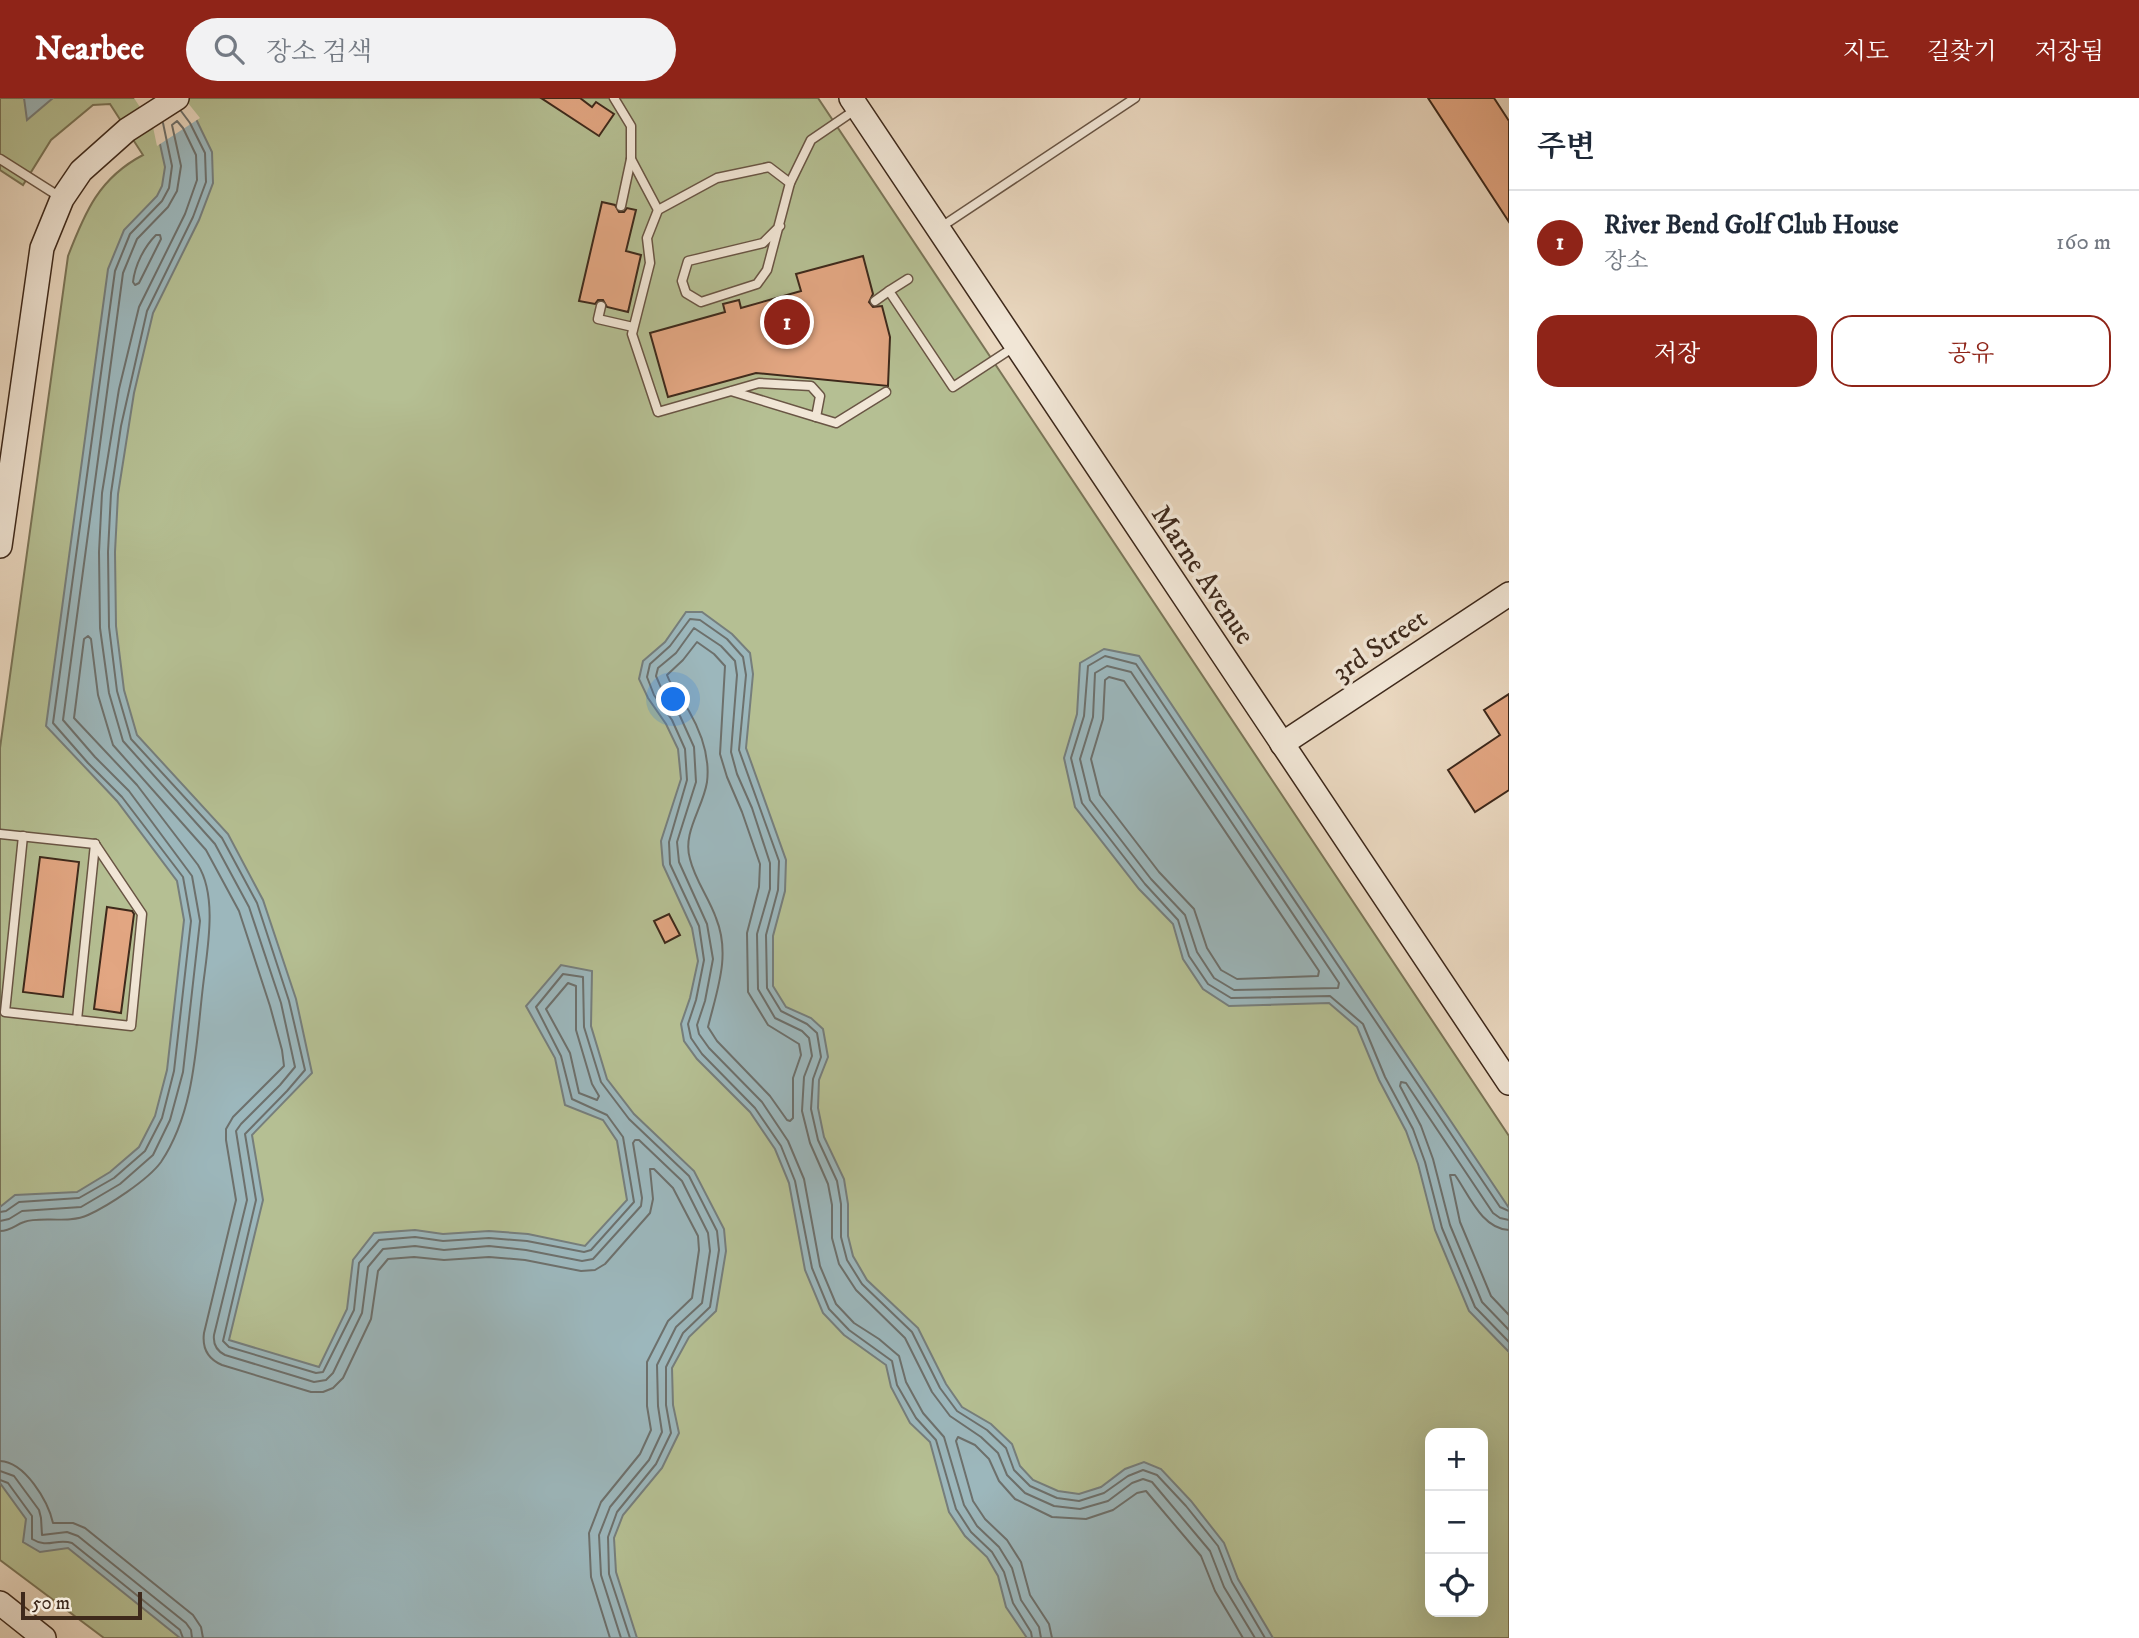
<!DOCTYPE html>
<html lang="ko">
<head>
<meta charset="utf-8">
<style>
  body { margin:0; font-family:"IM FELL DW Pica","Noto Serif KR",serif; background:#f2f2f3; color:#1f2937 }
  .controls { position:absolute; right:21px; bottom:21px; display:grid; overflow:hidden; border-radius:14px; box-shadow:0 7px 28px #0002 }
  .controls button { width:63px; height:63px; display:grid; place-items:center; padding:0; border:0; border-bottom:2px solid #e0e1e3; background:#fff; color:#1f2937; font:35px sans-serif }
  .scale { position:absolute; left:21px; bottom:18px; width:121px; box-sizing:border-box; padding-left:7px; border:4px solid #3e291b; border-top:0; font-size:19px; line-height:24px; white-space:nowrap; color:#3e291b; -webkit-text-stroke:5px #f1e6d6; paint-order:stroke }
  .you { position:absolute; left:674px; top:602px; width:24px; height:24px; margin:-18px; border:5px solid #fff; border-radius:50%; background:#1a73e8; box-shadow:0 0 0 10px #1a73e833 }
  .badge { display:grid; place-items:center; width:46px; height:46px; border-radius:50%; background:#8f2418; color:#fff; font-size:23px; font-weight:700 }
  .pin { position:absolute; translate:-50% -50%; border:4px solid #fff; box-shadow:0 2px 7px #0006 }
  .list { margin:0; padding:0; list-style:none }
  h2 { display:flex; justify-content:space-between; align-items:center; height:91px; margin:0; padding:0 28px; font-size:30px }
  h2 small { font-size:23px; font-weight:400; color:#747a83 }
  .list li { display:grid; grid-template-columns:46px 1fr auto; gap:21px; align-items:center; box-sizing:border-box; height:105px; padding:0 28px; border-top:2px solid #e0e1e3 }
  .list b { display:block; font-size:26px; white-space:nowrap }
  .list p { margin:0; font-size:23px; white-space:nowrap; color:#747a83 }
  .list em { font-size:23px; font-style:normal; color:#747a83 }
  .actions { display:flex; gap:14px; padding:21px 28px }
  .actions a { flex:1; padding:16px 0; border:2px solid #8f2418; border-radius:21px; text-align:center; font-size:24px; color:#8f2418 }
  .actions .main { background:#8f2418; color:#fff }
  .icon { flex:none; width:38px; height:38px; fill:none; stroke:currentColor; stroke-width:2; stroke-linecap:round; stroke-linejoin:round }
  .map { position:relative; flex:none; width:1509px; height:1540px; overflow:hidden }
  header { display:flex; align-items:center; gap:42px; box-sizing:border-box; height:98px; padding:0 35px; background:#8f2418; color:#fff }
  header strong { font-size:33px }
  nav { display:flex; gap:38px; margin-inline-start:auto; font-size:24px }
  .search { width:490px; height:63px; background:#f2f2f3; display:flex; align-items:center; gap:18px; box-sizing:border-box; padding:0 24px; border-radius:38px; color:#747a83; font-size:26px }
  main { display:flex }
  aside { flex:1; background:#fff }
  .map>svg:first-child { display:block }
  .green { fill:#b5bf93; stroke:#7a7457; stroke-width:2; fill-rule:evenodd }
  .water { fill:#9cb7bc; stroke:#767e7c; stroke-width:2 }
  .pier { fill:#ead8c0 }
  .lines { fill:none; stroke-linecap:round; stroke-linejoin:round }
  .shore { stroke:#6d706c; stroke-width:2 }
  .building { fill:#e2a682; stroke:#3e291b; stroke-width:2 }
  .lane-casing { stroke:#695544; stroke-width:11 }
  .secondary-casing { stroke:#3e291b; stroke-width:26 }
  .lane { stroke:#f1e6d6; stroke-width:8 }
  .secondary { stroke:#f1e6d6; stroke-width:23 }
  .labels { text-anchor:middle; stroke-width:7; stroke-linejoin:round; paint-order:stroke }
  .street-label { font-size:28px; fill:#3e291b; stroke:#f1e6d6 }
</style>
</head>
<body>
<header>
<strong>Nearbee</strong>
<div class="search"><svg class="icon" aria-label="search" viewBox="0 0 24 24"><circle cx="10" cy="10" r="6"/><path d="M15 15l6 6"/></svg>장소 검색</div>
<nav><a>지도</a><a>길찾기</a><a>저장됨</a></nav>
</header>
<main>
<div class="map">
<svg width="1509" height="1540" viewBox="0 0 1509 1540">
  <rect width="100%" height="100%" fill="#ead8c0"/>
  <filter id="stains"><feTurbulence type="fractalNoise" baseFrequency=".00286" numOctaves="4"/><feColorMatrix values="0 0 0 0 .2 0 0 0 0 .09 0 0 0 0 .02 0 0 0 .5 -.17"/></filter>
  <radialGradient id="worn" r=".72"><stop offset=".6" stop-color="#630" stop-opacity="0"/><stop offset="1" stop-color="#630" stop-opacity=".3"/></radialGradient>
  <path class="green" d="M0 0H818L1509 1038V1540H104L0 1462V650L68 158C85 114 99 80 143 57L110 6 93 7 51 42 23 87 0 72ZM1430 1335H1483V1514H1430Z"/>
  <g class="water">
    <path d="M24 0H53L27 22Z"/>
    <path d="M196 21 212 54 213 85 199 122 153 215 134 295 118 396 115 454 116 528 124 592 137 637 228 736 263 802 296 901 312 975 252 1037 263 1102 229 1242 319 1269 347 1211 353 1162 374 1135 415 1132 443 1136 489 1133 528 1136 585 1148 627 1102 617 1043 603 1022 565 1007 555 960 526 908 561 867 592 873 591 928 607 981 634 1016 694 1073 724 1131 726 1153 716 1213 689 1239 672 1270 673 1307 679 1335 662 1370 623 1417 614 1440 616 1474 637 1540H180L68 1450 40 1454 23 1444 26 1421 0 1385V1109L15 1097 77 1094 110 1074 139 1049 155 1018 167 972 184 822 177 783 117 703 46 628 108 171 124 132 157 98 162 88 165 69 156 28Z"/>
    <path d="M686 514H702L732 536 750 555 753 576 746 650 786 762 785 793 773 838V888L786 909 811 920 823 931 828 959 819 982 818 1010 824 1039 844 1081 848 1106V1138L853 1158 867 1182 918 1230 946 1286 962 1309 991 1326 1012 1346 1020 1368 1033 1382 1058 1393 1079 1396 1101 1389 1125 1371 1144 1364 1161 1371 1191 1403 1224 1445 1238 1481 1273 1540H1027L1006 1509 998 1478 987 1459 965 1438 949 1414 930 1344 910 1325 891 1289 886 1267 844 1237 823 1215 805 1172 789 1085 775 1051 750 1014 697 961 684 943 681 926 690 900 698 863 692 830 663 767 661 743 681 681 678 651 666 626 648 600 639 581 643 563 665 544Z"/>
    <path d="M1104 551 1139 558 1509 1110V1254L1469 1213 1435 1132 1418 1066 1406 1033 1379 982 1357 929 1329 905 1229 908 1203 891 1183 861 1173 826 1139 791 1075 709 1064 660 1077 616 1080 565Z"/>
  </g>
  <path class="pier" d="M134 0H184L200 20 157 48 153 29Z"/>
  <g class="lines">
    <g class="shore">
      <path d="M181 13 190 25 205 55 206 84 193 119 147 213 121 328 111 395 108 454 109 529 117 593 131 641 222 740 257 805 289 903 305 972 287 993 245 1036 256 1102 223 1243 229 1249 316 1275 323 1274 354 1212 359 1165 379 1142 415 1139 443 1143 489 1140 527 1143 584 1154 591 1152 634 1104 623 1039 607 1017 572 1001 561 958 536 909 563 876 583 879 584 929 601 984 629 1021 689 1078 717 1133 719 1152 710 1209 683 1235 666 1269V1307L671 1335 656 1366 617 1414 608 1439 609 1476 630 1540"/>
      <path d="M156 137H160L161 141 139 185 135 187 133 184C135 167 144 149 156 137Z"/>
      <path d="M697 544 714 556 725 568 720 656 727 679 742 714 760 766 759 789 747 835 748 894 768 927 799 946 801 957 793 980V1020L790 1023 787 1022 770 998 717 943 708 929C717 892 731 857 716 820 709 800 695 782 690 761 682 735 703 710 707 684 710 660 701 634 689 613 682 601 672 591 667 577L683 562Z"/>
      <path d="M1107 568 1131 574 1339 885 1338 890 1234 892 1214 880 1197 854 1185 817 1151 781 1090 702 1080 661 1093 619 1095 575Z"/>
      <path d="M1109 579 1124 583 1319 873 1318 878 1237 881 1221 872 1207 850 1194 811 1159 774 1100 697 1091 661 1103 621 1105 582Z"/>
      <path d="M568 885 576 888V932L592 986 599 998 597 1002 579 995 570 955 546 911Z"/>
      <path d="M1509 1113 1500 1109 1136 566 1105 558 1088 568 1084 618 1071 660 1082 705 1145 786 1178 822 1189 858 1208 886 1231 900 1330 898 1363 926 1385 979 1413 1031 1425 1064 1442 1130 1475 1209 1509 1244"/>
      <path d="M0 1114 6 1113 19 1104 79 1100 114 1080 145 1053 162 1020 174 973 191 823 183 779 122 699 88 665 53 625 115 173 130 136 162 103 169 90 172 68 163 25"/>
      <path d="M1509 1122 1500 1120 1493 1115 1406 985 1401 984 1400 988 1421 1028 1433 1061 1450 1127 1482 1204 1509 1232"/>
      <path d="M0 1123 9 1121 22 1113 81 1109 120 1086 153 1057 170 1022 183 974 200 823 192 778 129 693 95 659 63 622 123 175 137 141 168 109 177 93 181 68 172 27 177 23 183 30 196 57 197 82 185 116 139 209 119 291 102 395 99 454 100 530 109 595 123 643 215 746 249 809 281 905 295 969 280 987 241 1026 236 1033 247 1102 214 1237C213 1246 217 1253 225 1257L314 1284 326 1282 333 1275 362 1215 368 1169 383 1151 415 1148 444 1152 489 1148 526 1152 582 1163 593 1161 641 1108 642 1100 633 1045 635 1042H639L682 1083 708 1135 710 1153 702 1205 676 1229 657 1267 658 1308 662 1334 649 1362 610 1409 599 1437 601 1477 621 1540"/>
      <path d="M1509 1132C1482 1131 1469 1097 1455 1077H1450L1460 1124 1491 1198 1509 1217"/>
      <path d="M0 1133C11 1133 15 1127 24 1124 39 1118 69 1126 88 1117 108 1108 148 1082 161 1064 195 1013 196 947 203 888 207 853 218 799 198 767L137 687 74 620 84 541 88 538 91 541 98 597 113 647 206 752 239 813 270 908 282 952 284 968 233 1019 226 1031V1042L236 1102 204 1235C202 1250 208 1261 222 1267L311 1294H323L333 1290 343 1280 371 1221 378 1173 388 1161 414 1159 444 1162 489 1159 525 1162 581 1173 595 1172 605 1166 650 1115 653 1101 650 1071H654L673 1090 698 1138 699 1152 692 1200 668 1223 647 1264V1308L651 1332 640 1356 601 1404 589 1435 591 1479 610 1540"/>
      <path d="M0 1363C25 1364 48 1403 53 1425H73L85 1430 193 1517 201 1529 203 1540"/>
      <path d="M0 1373 14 1378 39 1412 41 1420 42 1437 67 1434 78 1438 186 1525 191 1532 192 1540"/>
      <path d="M0 1382 8 1385 32 1418V1441C48 1451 56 1440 72 1445L180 1532 183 1540"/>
      <path d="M1032 1540 1031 1534 1013 1505 1004 1474 992 1454 971 1434 956 1411 936 1342 916 1320 897 1287 892 1263 849 1232 829 1211 812 1170 795 1083 781 1048 755 1010 702 956 691 940 688 926 696 902 704 862 699 828 670 766 669 744 687 682 685 651 672 622 654 597 647 579 650 566 670 548 690 521 700 522 727 541 743 559 746 577 739 652 779 763 778 792 766 837 767 890 781 913 807 926 817 935 821 959 813 981 811 1011 818 1042 837 1083 841 1106V1139L847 1162 862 1186 912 1234 940 1290 957 1313 987 1332 1006 1350 1014 1372 1030 1388 1057 1400 1079 1403 1104 1395 1128 1378 1143 1372 1157 1377 1186 1408 1218 1448 1232 1484 1265 1540"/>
      <path d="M1041 1540 1039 1529 1021 1502 1012 1470 999 1449 977 1428 964 1407 944 1339 923 1315 906 1284 899 1258 879 1241 854 1225 836 1206 820 1168 804 1081 788 1043 762 1004 709 950 699 936 697 927 705 903 713 861 707 826 679 764 677 744 696 684 694 649 680 618 662 592 656 578 658 570 676 555 694 530 721 548 735 563 737 577 731 654 737 676 752 710 770 765V791L757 836 758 891 775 920 802 933 809 940 812 958 804 979 802 1013 810 1045 828 1086 832 1107V1140L839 1166 856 1192 905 1240 932 1294 950 1318 981 1339 998 1355 1007 1377 1025 1395 1054 1408 1080 1411 1108 1403 1132 1385 1143 1381 1152 1384 1210 1453 1224 1489 1255 1540"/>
      <path d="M1052 1540 1049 1526 1030 1497 1021 1464 1007 1442 985 1421 973 1403 956 1343 958 1339 975 1347 989 1361 999 1383 1015 1401 1052 1419 1086 1421 1113 1412 1137 1395 1146 1393 1201 1458 1215 1493 1243 1540"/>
    </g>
  </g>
  <g class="building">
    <path d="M541 0H580L592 9 596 4 614 16 599 38Z"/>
    <path d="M1428 0H1494L1509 23V124Z"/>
    <path d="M602 104 615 107 619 114H624L627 110 636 112 626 153 641 157 628 214 607 209 603 202H598L595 206 579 203Z"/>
    <path d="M863 158 873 196 869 204 873 209 882 208 890 239 888 288 756 275 668 299 650 235 725 214 723 206 739 202 741 210 801 193 796 176Z"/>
    <path d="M1509 596V692L1475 714 1448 672 1500 637 1484 612Z"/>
    <path d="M40 759 79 764 63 899 23 894Z"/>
    <path d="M107 809 132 813 134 816 121 915 94 911Z"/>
    <path d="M669 816 680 837 665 845 654 823Z"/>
  </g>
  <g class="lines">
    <g class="lane-casing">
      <g id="lane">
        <path d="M614 0 631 28V61L658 112"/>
        <path d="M0 61 60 99"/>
        <path d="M621 108 631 61"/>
        <path d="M780 128 763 145 688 163 682 183 686 195 701 204 757 186 767 172 790 85 811 42 855 12"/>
        <path d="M941 129 1135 0"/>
        <path d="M908 181 889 193 953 289 1014 249"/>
        <path d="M875 203 889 193"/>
        <path d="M601 208 598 221 633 229"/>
        <path d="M731 293 816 319 820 298 811 288 759 285 658 314 632 236 650 165 647 140 658 112 717 80 769 69 790 85"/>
        <path d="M816 319 836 325 886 294"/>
        <path d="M0 736 95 746"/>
        <path d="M23 738 5 914 131 928 142 816 95 746"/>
        <path d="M77 922 95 746"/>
      </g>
    </g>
    <g class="secondary-casing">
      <g id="secondary">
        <path d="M851 0 1509 985"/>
        <path d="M0 448 42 150 62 101 81 73 127 32 177 0"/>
        <path d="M1282 646 1509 496"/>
        <path d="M0 1505 44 1540"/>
      </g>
    </g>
    <use href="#lane" class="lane"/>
    <use href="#secondary" class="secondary"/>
  </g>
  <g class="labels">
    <g class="street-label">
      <text transform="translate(1204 476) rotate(56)" y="10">Marne Avenue</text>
      <text transform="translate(1379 546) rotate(-34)" y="10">3rd Street</text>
    </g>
  </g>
  <rect width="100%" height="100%" filter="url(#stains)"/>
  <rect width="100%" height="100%" fill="url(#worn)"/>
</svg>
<div class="controls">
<button>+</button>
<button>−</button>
<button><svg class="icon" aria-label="locate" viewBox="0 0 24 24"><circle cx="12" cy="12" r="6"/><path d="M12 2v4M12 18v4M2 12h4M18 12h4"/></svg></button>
</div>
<div class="scale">50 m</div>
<div class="you"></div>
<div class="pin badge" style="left:787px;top:224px">1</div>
</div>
<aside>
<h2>주변<small></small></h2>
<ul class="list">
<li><span class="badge">1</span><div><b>River Bend Golf Club House</b><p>장소</p></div><em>160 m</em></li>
</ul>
<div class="actions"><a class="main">저장</a><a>공유</a></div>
</aside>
</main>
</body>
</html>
